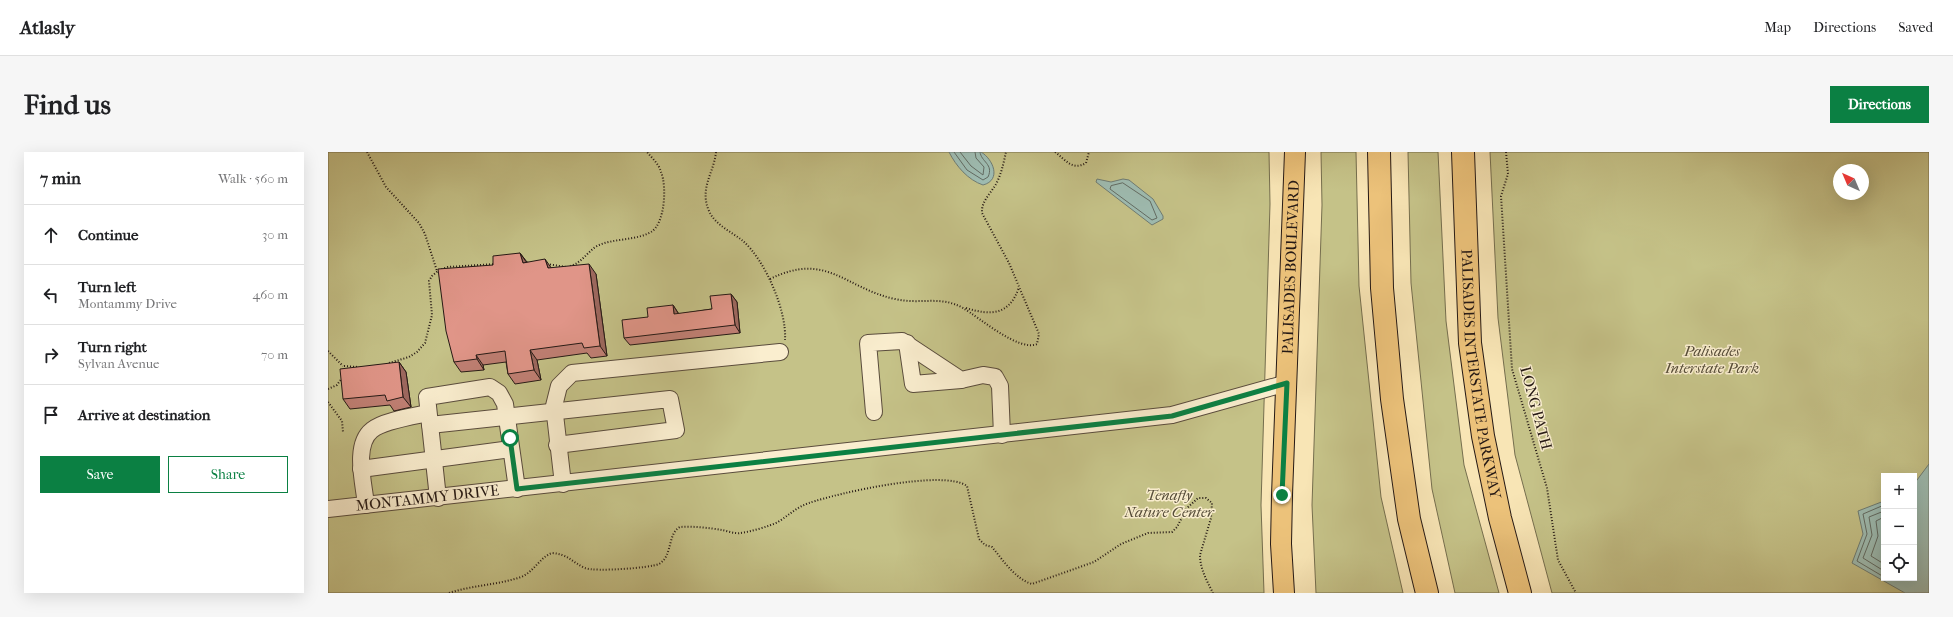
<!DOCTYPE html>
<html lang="en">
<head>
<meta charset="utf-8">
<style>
  body { margin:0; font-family:"IM FELL French Canon",serif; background:#f6f6f6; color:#202124 }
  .controls { position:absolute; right:12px; bottom:12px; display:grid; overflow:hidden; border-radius:0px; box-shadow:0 4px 16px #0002 }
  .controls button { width:36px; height:36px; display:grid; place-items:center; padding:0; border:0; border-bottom:1px solid #e0e0e0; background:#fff; color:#202124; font:20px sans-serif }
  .compass { position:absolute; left:1505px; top:12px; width:36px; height:36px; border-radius:50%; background:#fff; box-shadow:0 4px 16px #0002; rotate:316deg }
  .stop { position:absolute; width:12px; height:12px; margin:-9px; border:3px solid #0b8043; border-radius:50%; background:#fff }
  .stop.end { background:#0b8043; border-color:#fff; box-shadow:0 1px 4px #0008 }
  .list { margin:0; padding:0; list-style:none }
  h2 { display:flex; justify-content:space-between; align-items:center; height:52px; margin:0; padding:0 16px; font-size:17px }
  h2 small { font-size:13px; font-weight:400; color:#757577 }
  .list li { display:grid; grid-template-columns:26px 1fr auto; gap:12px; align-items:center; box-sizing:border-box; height:60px; padding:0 16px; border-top:1px solid #e0e0e0 }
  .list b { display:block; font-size:15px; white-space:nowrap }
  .list p { margin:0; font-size:13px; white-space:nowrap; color:#757577 }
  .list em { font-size:13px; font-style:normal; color:#757577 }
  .actions { display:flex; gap:8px; padding:12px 16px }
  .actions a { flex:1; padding:9px 0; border:1px solid #0b8043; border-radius:0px; text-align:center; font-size:14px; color:#0b8043 }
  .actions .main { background:#0b8043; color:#fff }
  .icon { flex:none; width:22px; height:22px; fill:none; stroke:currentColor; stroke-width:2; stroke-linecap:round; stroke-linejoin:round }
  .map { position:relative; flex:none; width:1601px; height:441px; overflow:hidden; border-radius:0px }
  header { display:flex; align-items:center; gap:24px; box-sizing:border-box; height:56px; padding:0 20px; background:#fff; border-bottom:1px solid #e0e0e0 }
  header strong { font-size:19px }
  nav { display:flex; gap:22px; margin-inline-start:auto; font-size:14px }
  .intro { display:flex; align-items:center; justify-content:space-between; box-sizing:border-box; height:96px; padding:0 24px }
  h1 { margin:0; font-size:28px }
  .button { padding:10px 18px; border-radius:0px; background:#0b8043; color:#fff; font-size:14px; font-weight:700 }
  main { display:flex; gap:24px; padding:0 24px }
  aside { flex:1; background:#fff; border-radius:0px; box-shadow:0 4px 16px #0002 }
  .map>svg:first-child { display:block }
  .green { fill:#c5c288; stroke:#756e4e; fill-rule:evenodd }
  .water { fill:#9fbeb4; stroke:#6e7c74 }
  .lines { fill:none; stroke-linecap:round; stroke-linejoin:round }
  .shore { stroke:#626c64; stroke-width:1 }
  .minor-casing { stroke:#5a4c3d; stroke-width:18 }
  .major-casing { stroke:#251915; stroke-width:22 }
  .highway-casing { stroke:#251915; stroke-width:24 }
  .path { stroke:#251915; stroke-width:2; stroke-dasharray:1 2; stroke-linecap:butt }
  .minor { stroke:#faeecf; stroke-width:16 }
  .major { stroke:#ecc27a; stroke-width:20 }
  .highway { stroke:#ecc27a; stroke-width:22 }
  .wall { fill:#c18075; stroke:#251915 }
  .shaded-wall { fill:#9d685f; stroke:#251915 }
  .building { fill:#e09588; stroke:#251915 }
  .route { stroke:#0b8043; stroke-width:5 }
  .labels { text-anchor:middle; stroke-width:3; stroke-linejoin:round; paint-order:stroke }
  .street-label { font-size:15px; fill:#251915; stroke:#faeecf }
  .park-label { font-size:15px; font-style:italic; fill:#554c38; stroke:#faeecf }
</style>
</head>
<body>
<header>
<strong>Atlasly</strong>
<nav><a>Map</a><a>Directions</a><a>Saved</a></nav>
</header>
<div class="intro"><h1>Find us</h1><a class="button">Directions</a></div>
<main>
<aside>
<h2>7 min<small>Walk · 560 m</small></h2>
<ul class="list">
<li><svg class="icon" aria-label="ahead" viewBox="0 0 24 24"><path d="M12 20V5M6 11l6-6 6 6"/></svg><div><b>Continue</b></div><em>30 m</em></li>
<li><svg class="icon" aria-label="left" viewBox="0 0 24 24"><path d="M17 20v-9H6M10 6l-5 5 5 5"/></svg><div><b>Turn left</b><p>Montammy Drive</p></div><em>460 m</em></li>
<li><svg class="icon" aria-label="right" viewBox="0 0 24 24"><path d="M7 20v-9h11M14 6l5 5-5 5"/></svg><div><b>Turn right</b><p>Sylvan Avenue</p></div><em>70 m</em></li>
<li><svg class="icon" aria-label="arrive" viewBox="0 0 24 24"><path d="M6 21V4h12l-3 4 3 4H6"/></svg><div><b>Arrive at destination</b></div></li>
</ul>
<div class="actions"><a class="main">Save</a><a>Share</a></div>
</aside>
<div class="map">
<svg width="1601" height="441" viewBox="0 0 1601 441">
  <rect width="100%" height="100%" fill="#f8e5b5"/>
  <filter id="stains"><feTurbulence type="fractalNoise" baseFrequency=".005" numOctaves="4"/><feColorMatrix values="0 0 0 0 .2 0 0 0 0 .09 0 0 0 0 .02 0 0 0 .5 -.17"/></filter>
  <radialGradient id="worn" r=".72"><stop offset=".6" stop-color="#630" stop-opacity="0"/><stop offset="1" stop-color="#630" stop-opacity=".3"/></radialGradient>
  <g class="green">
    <path d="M0 0H941L942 52 933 353 936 441H0Z"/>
    <path d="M993 0H1028L1031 134 1053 345 1075 441H988L984 353 994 53Z"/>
    <path d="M1080 0H1110L1118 169 1136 313 1171 441H1127L1104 337 1083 131Z"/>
    <path d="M1162 0H1601V441H1224L1187 303 1170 166ZM1511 18H1535V42H1511ZM1556 324H1586V426H1556Z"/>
  </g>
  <g class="water">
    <path d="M621 0H653C665 7 674 28 655 33 640 28 628 14 621 0Z"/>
    <path d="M769 27 783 30 795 27 801 28 825 47 835 64V67L824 73 768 30Z"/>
    <path d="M1601 312V441H1577L1524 411 1535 382 1530 359 1556 349V426H1586V332Z"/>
  </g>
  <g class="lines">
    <g class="shore">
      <path d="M626 0 639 18 655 28 660 25C666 12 653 10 652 0"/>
      <path d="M632 0 643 14 655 23 656 15 648 6 647 0"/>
      <path d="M795 31 822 49 829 66 824 68 782 37 783 34Z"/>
      <path d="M1556 353 1535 362 1539 382 1529 409 1556 425"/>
      <path d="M1556 359 1541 365 1544 383 1535 406 1556 419"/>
      <path d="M1556 365 1548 369 1550 384 1543 404 1556 412"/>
    </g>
    <g class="minor-casing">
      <g id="minor">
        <path d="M579 191 585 232 633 228"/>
        <path d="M546 260 540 191 574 189 633 228 655 223 667 225 672 234 674 283"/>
        <path d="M102 273 342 247 348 278 229 293"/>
        <path d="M33 317 183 297"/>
        <path d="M235 332 226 254 231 234 244 221 452 200"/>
        <path d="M110 346 99 245 162 235 171 241 177 252 189 337"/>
        <path d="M38 353C36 332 25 293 44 278 54 269 86 264 100 261"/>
        <path id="s1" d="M0 357 844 263 959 231"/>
      </g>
    </g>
    <g class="major-casing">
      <g id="major">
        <path id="s2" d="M956 441 953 392 954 343 967 0"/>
      </g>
    </g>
    <g class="highway-casing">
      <g id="highway">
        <path d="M1051 0 1054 136 1064 247 1081 367 1099 441"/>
        <path id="s3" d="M1135 0 1142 191 1155 284 1172 366 1192 441"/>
      </g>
    </g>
    <g class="path">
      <path d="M39 0 58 35 91 71 97 82 109 119"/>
      <path d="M388 0C386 21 371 36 381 59 387 73 404 80 415 89 437 108 459 159 457 188"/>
      <path d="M727 0C738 8 744 19 758 11L761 0"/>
      <path d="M1178 0 1180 22 1173 44 1184 217 1219 336 1230 408 1248 441"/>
      <path d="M219 112 238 115"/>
      <path d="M242 114C254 111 259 100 269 94 285 86 307 89 323 80 337 72 339 34 333 20 331 12 324 6 319 0"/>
      <path d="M442 127C499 99 516 136 567 147 592 153 612 143 635 156 652 166 691 200 709 192L711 182 681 111 654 61C653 48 665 40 670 28 674 19 676 9 678 0"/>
      <path d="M638 156C663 164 682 163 691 135"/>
      <path d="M0 199 15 214"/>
      <path d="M61 211 81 205 89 200 97 191 104 163 101 129 104 124 111 118 120 115 167 112"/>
      <path d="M16 214 30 215"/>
      <path d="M0 237 9 233 14 226"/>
      <path d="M0 250 14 269 15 280"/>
      <path d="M121 441C145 433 170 433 193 425 206 420 212 405 224 401 240 402 245 411 257 416 267 420 322 416 331 412 345 404 339 382 352 375 365 374 382 376 394 378 400 379 407 382 412 381 422 380 442 374 450 370 461 363 469 355 481 351 510 341 615 317 639 334L651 387 657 393 664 395C675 408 687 427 704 432L766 410 793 392 820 381 844 380 849 375 859 356 870 346H878L884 351 883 366 872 403C872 417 879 429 885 441"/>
    </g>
    <use href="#minor" class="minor"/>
    <use href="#major" class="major"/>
    <use href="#highway" class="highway"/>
  </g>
  <g class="wall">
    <path d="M192 101 199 110 223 116 268 122 279 204 263 206 259 201 209 208 213 228 187 232 180 222 178 210 155 213 156 218 133 220 126 210 165 113Z"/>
    <path d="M403 142 409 150 412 181 302 193 296 186 320 165 345 153 351 162 384 157Z"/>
    <path d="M71 210 78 220 83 255 66 259 62 253 22 257 15 247Z"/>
  </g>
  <g class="shaded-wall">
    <path d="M192 101 199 111H195Z"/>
    <path d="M217 107 224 117 220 116Z"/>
    <path d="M261 112 268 122 279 204 272 194Z"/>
    <path d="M403 142 409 150 412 181 407 173Z"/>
    <path d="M345 153 350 161 352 170 346 162Z"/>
    <path d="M202 198 209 208 213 228 206 218Z"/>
    <path d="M148 203 155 213 156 218 149 207Z"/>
    <path d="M71 210 78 220 83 255 75 245Z"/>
  </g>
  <g class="building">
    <path d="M192 101 195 111 217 107 220 116 261 112 272 194 256 196 254 191 202 198 206 218 180 222 177 199 148 203 149 207 126 210 118 179 110 117 165 113V104Z"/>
    <path d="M403 142 407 173 296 186 294 168 320 165 319 156 345 153 346 162 384 157 382 144Z"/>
    <path d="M71 210 75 245 59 249 57 243 15 247 12 217Z"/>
  </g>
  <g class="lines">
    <path class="route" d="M182 286 189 337 844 264 959 231 954 343"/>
  </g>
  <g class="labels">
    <g class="street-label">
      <text dy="5" stroke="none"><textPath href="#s2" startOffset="326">PALISADES BOULEVARD</textPath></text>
      <text dy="5" stroke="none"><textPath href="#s3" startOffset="223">PALISADES INTERSTATE PARKWAY</textPath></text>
      <text transform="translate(1208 256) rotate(75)" y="5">LONG PATH</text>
      <text dy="5" stroke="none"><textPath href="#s1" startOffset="100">MONTAMMY DRIVE</textPath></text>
    </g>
    <g class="park-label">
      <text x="1384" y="204">Palisades<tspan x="1384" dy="17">Interstate Park</tspan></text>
      <text x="841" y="348">Tenafly<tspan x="841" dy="17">Nature Center</tspan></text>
    </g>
  </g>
  <rect width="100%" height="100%" filter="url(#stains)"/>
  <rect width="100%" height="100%" fill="url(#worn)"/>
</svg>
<div class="controls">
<button>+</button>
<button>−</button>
<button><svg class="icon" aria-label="locate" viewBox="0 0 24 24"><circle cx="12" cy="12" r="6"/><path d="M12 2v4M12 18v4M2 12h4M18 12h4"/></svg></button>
</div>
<svg class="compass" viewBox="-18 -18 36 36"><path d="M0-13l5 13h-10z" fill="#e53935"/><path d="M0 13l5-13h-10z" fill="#757577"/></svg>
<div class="stop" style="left:182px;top:286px"></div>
<div class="stop end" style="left:954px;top:343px"></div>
</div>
</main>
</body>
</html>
